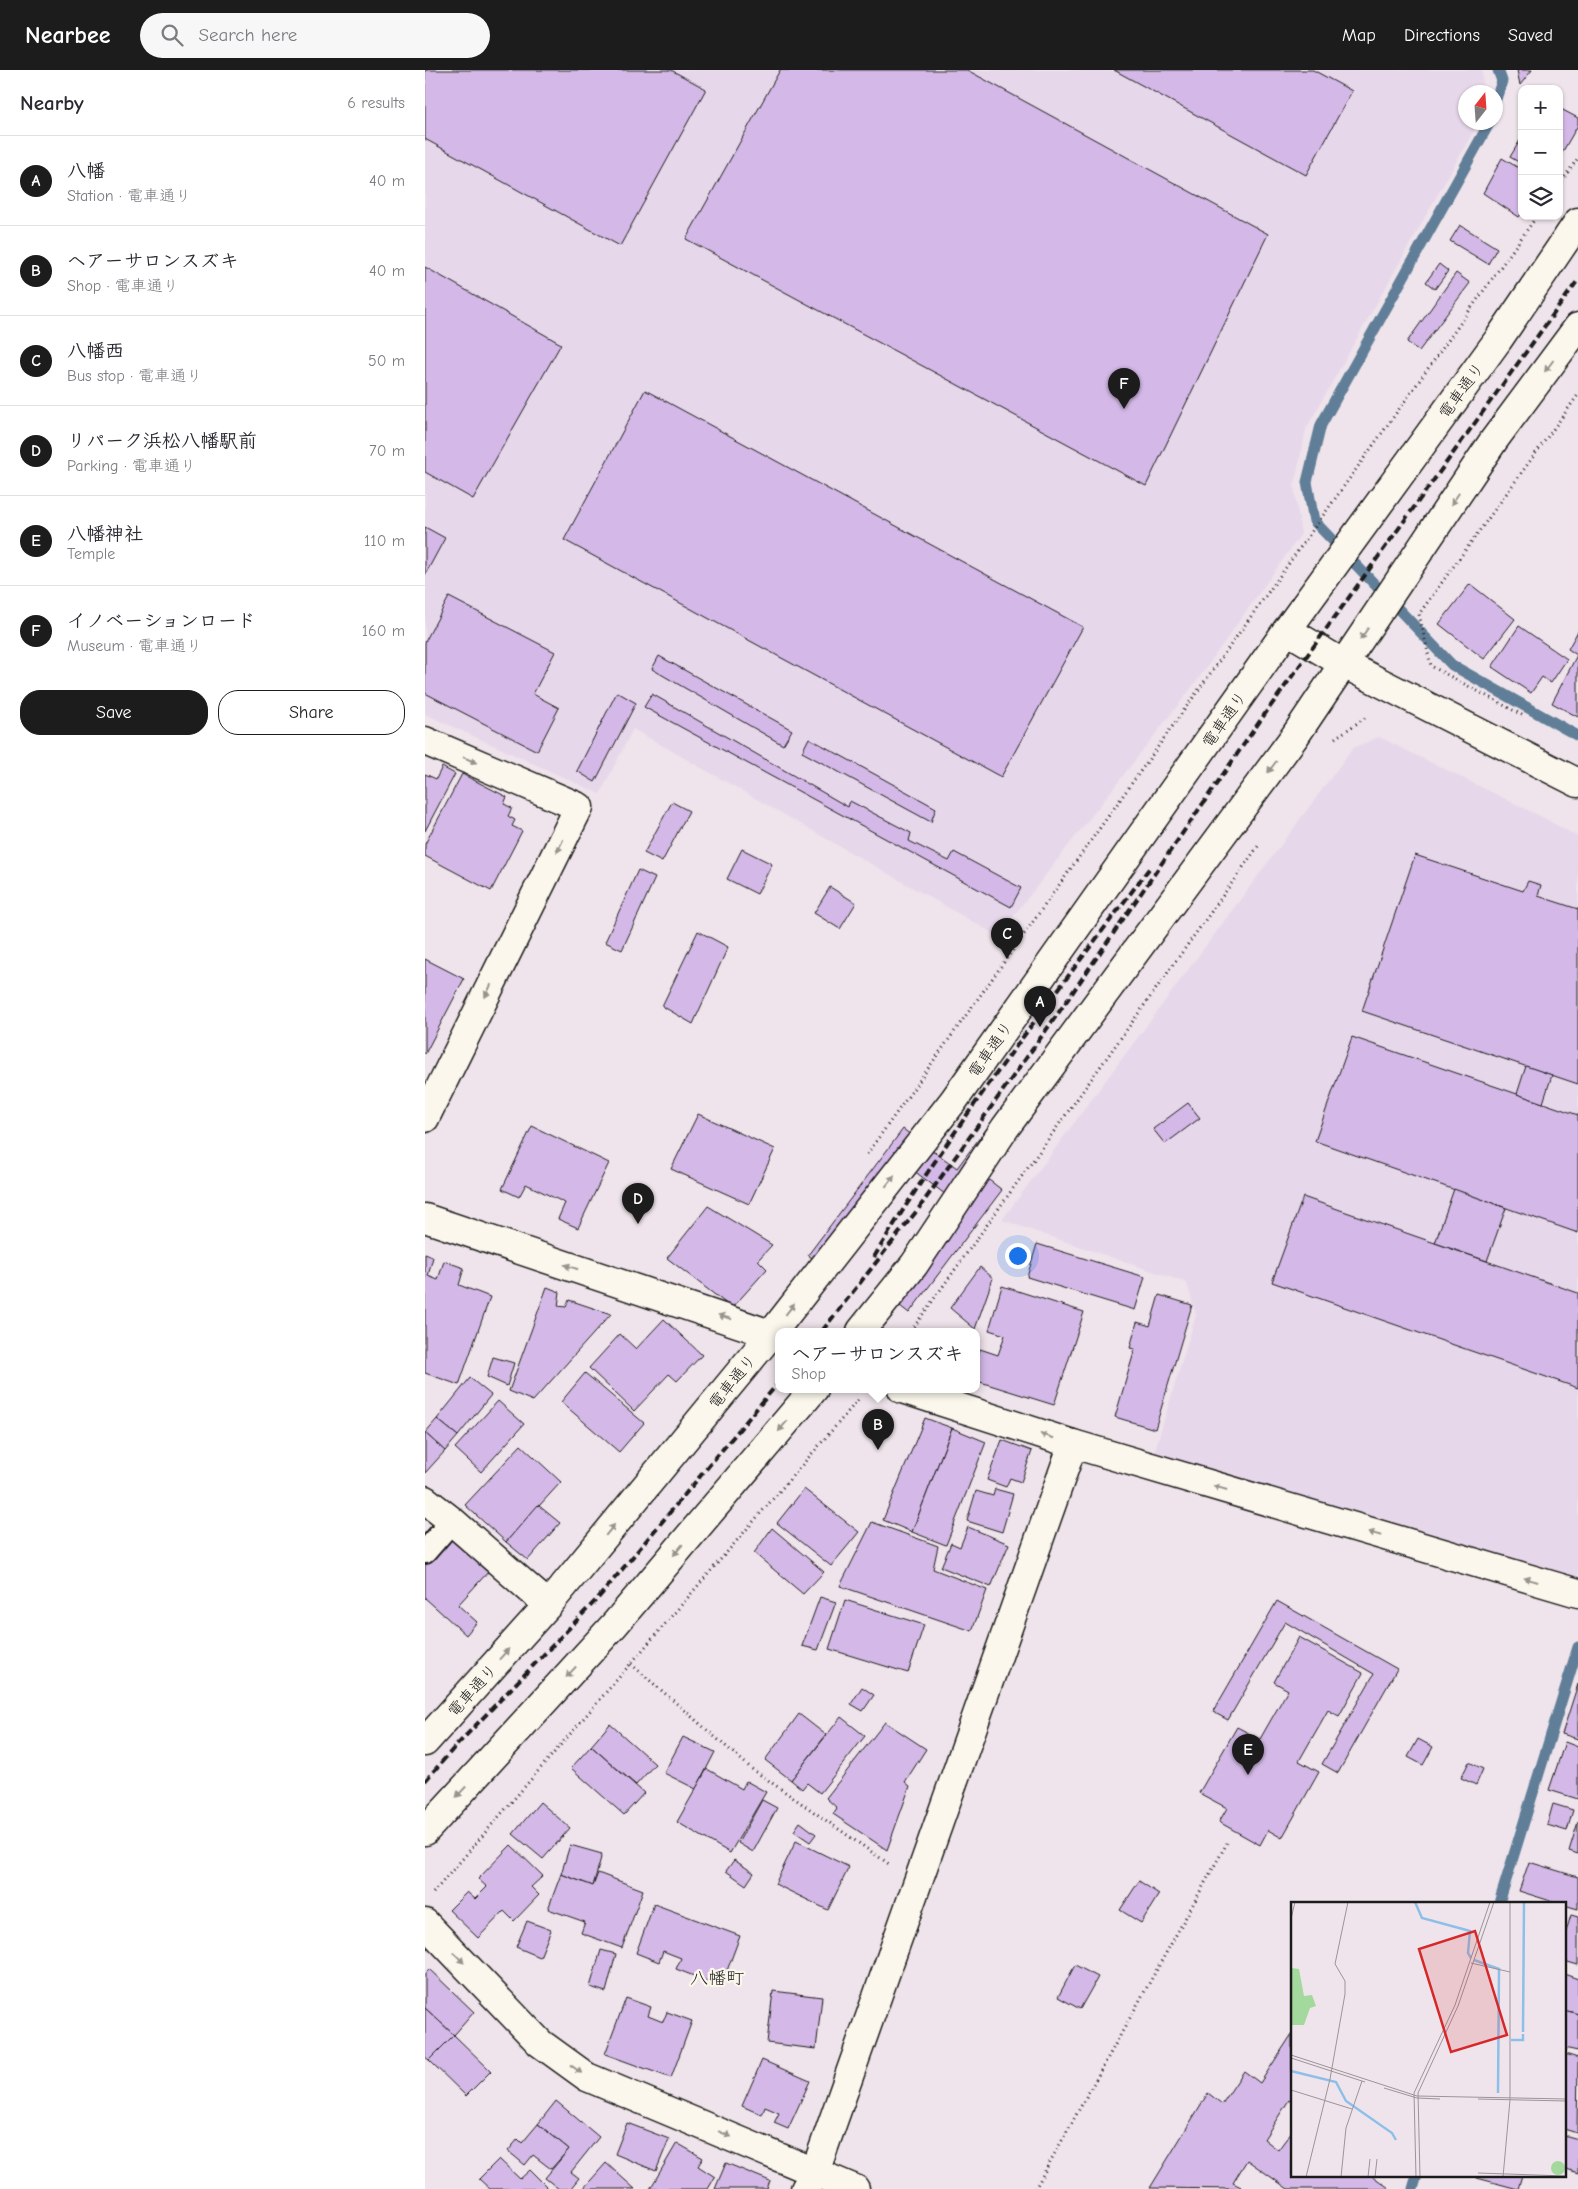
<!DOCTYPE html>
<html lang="en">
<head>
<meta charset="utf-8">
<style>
  body { margin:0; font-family:"Comic Neue","Klee One",sans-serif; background:#f7f7f7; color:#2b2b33 }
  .controls { position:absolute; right:15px; top:15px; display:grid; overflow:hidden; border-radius:10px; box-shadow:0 1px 4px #0004 }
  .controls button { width:45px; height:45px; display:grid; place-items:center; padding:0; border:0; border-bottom:1px solid #e1e1e2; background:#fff; color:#2b2b33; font:25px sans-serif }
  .compass { position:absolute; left:1033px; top:15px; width:45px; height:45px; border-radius:50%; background:#fff; box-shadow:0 1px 4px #0004; rotate:17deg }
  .you { position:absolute; left:592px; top:1185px; width:18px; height:18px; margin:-12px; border:4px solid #fff; border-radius:50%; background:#1a73e8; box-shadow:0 0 0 8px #1a73e833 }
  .badge { display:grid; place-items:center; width:32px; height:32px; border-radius:50%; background:#1c1c1c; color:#fff; font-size:16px; font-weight:700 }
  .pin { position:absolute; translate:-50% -41px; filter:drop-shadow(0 1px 2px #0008) }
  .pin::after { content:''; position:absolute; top:26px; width:18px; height:15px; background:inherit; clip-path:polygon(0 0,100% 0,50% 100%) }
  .popup { position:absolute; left:350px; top:1258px; width:205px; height:65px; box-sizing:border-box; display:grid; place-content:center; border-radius:10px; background:#fff; filter:drop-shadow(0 1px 4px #0005); font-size:16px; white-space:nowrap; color:#7c7c81 }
  .popup b { font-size:19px; color:#2b2b33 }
  .popup::after { content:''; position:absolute; left:50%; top:100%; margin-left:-10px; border:10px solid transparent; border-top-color:#fff }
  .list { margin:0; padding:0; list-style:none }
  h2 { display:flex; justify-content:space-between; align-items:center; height:65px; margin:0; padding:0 20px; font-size:21px }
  h2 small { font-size:16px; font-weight:400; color:#7c7c81 }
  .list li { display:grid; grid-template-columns:32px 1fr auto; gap:15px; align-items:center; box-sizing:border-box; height:90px; padding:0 20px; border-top:1px solid #e1e1e2 }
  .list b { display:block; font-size:19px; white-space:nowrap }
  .list p { margin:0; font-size:16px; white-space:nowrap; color:#7c7c81 }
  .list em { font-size:16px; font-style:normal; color:#7c7c81 }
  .actions { display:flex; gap:10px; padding:15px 20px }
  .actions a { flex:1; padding:11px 0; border:1px solid #1c1c1c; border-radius:20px; text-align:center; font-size:18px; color:#1c1c1c }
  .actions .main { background:#1c1c1c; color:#fff }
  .icon { flex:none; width:28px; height:28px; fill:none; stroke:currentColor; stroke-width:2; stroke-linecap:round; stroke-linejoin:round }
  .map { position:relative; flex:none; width:1153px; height:2119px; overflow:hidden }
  header { display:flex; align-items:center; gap:30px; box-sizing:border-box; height:70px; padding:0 25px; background:#1c1c1c; color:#fff }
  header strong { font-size:24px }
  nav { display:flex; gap:28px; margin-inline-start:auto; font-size:18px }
  .search { width:350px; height:45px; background:#f7f7f7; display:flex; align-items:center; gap:12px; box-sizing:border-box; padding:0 18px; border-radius:28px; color:#7c7c81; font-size:19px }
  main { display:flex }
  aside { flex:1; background:#fff }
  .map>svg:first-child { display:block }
  .built { fill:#e7d7ea }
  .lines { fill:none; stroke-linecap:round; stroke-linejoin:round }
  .stream { stroke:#607e97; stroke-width:11 }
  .building { fill:#d4b9e8; stroke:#1c1c1c }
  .pedestrian-casing { stroke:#1c1c1c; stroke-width:26 }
  .minor-casing { stroke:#1c1c1c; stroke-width:31 }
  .tertiary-casing { stroke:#1c1c1c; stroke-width:31 }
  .path { stroke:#1c1c1c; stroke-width:3; stroke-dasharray:1 4; stroke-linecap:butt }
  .pedestrian { stroke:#fbf7ec; stroke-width:22 }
  .minor { stroke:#fbf7ec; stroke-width:28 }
  .tertiary { stroke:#fbf7ec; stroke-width:28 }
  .rail { stroke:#1c1c1c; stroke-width:4; stroke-dasharray:8 4; stroke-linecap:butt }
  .oneway { fill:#97948e }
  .labels { text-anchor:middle; stroke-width:4.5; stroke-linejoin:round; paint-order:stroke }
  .street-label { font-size:16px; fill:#1c1c1c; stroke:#fbf7ec }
  .neighbourhood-label { font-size:18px; fill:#1c1c1c; stroke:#fbf7ec }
  .inset-river { fill:none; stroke:#8ebfe9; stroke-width:2.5 }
  .inset-road { fill:none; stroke:#9b9498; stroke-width:1 }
  .view { fill:#d62828; fill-opacity:0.15; stroke:#d62828; stroke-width:2.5 }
  .inset-edge { fill:none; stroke:#1c1c1c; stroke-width:2.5 }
</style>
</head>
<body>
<header>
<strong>Nearbee</strong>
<div class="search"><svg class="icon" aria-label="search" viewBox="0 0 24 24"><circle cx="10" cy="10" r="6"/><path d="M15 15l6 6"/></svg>Search here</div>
<nav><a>Map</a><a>Directions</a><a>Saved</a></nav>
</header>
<main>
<aside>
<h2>Nearby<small>6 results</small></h2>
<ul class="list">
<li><span class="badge">A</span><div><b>八幡</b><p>Station · 電車通り</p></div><em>40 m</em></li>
<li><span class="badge">B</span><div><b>ヘアーサロンスズキ</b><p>Shop · 電車通り</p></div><em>40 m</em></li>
<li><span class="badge">C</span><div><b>八幡西</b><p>Bus stop · 電車通り</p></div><em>50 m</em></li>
<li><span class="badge">D</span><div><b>リパーク浜松八幡駅前</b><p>Parking · 電車通り</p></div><em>70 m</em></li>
<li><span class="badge">E</span><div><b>八幡神社</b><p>Temple</p></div><em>110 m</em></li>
<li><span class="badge">F</span><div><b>イノベーションロード</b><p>Museum · 電車通り</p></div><em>160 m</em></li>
</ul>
<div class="actions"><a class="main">Save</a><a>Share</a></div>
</aside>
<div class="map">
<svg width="1153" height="2119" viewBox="0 0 1153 2119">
  <rect width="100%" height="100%" fill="#efe4eb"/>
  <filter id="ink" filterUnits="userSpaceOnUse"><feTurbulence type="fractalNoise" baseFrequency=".02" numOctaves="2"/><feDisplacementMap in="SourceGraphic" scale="10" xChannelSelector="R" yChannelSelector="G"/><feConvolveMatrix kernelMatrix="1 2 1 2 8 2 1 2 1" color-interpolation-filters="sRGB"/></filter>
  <g filter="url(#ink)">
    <g class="built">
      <path d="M0 0H1057L1058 22H1040V52L1053 53 881 359 869 417 876 464 771 612 573 866 208 659 175 724 0 644Z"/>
      <path d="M954 667 1119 748 1153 767V1512L729 1383 771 1245 762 1213 577 1150 928 678Z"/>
    </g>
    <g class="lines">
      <g class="stream">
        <path d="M1070 32 1077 11 1073 0"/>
        <path d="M1065 52 896 355 882 412 889 451 1027 595 1153 666"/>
        <path d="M1074 1833 1153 1577"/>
        <path d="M988 2119 992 2105"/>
      </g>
    </g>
    <g class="building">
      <path d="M0 0H246L281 19 195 176 0 69Z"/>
      <path d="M355 0H542L843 164 721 416 261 169Z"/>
      <path d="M689 0H888L927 21 881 105Z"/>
      <path d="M1092 0H1107L1095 15Z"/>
      <path d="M1134 38 1153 48V55L1134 88Z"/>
      <path d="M1097 67V94L1085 87Z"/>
      <path d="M1077 88 1097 100V143L1094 147 1058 123Z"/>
      <path d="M1035 155 1072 178 1063 194 1025 171Z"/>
      <path d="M1014 194 1023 201 1010 219 1001 212Z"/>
      <path d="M0 197 136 274 48 429 0 402Z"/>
      <path d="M1031 203 1045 213 994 281 982 272Z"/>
      <path d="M220 320 658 557 576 707 139 470Z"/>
      <path d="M0 457 20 468 0 505Z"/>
      <path d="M1045 514 1090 549 1059 589 1014 554Z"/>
      <path d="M24 527 130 582 108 624 134 638 112 681 0 623V572Z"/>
      <path d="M1094 556 1142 589 1126 613 1117 607 1106 623 1067 597Z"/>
      <path d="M1153 561V647L1127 633 1152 585 1143 579Z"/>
      <path d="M234 586 367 660 358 675 227 599Z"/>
      <path d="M192 622 211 633 170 712 152 701Z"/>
      <path d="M227 624 423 737 425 731 486 763 484 771 524 791 529 782 596 818 586 837 219 637Z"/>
      <path d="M384 668 511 738 506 752 377 682Z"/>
      <path d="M17 697 30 704 0 761V704L11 709Z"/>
      <path d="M37 704 82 727 79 734 87 738 83 746 90 750 87 756 97 761 66 821 0 786V774Z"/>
      <path d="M247 732 264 741 237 792 219 783Z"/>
      <path d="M317 779 347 794 332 824 302 809Z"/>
      <path d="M990 785 1098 821 1103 811 1116 815 1113 826 1153 839V1014L937 941Z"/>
      <path d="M213 800 230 808 197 880 180 872Z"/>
      <path d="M405 817 431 833 415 859 389 843Z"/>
      <path d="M273 861 303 877 268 954 237 936Z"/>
      <path d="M0 889 39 909 0 984Z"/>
      <path d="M927 967 1153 1045V1163L890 1071Z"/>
      <path d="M1101 996 1127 1005 1118 1033 1092 1024Z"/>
      <path d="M556 1015 507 1080 532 1098 580 1034 597 1047 555 1103 577 1120 484 1243 470 1232 540 1139 473 1089 395 1194 383 1185 478 1059 494 1071Z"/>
      <path d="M763 1033 775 1048 740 1074 728 1059Z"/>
      <path d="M273 1044 350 1079 324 1134 246 1099Z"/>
      <path d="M107 1056 184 1093 153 1158 133 1149 140 1133 101 1114 94 1127 77 1119Z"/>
      <path d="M1029 1119 1081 1138 1062 1191 1010 1173Z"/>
      <path d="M878 1127 1153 1223V1318L847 1212Z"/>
      <path d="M283 1136 347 1175 333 1190 342 1199 307 1238 242 1188Z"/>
      <path d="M612 1174 720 1207 710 1240 602 1207Z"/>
      <path d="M0 1184 8 1187 3 1206 13 1210 19 1191 39 1198 34 1215 65 1227 34 1315 0 1303Z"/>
      <path d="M555 1197 568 1208 550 1259 525 1238Z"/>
      <path d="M577 1216 659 1242 629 1335 552 1311V1289L555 1279 573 1285 580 1265 564 1260Z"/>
      <path d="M122 1217 135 1222 133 1236 141 1237 144 1230 186 1244 108 1331 84 1321Z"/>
      <path d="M734 1225 767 1235 730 1359 690 1347 710 1279 705 1278 712 1252 725 1256Z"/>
      <path d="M239 1249 277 1285 252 1311 244 1304 209 1341 164 1298 195 1264 211 1279Z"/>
      <path d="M68 1287 89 1293 82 1316 62 1307Z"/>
      <path d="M160 1303 219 1353 194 1382 136 1332Z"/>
      <path d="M45 1308 66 1325 33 1366 12 1349Z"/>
      <path d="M73 1331 99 1354 56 1402 30 1378Z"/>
      <path d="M500 1348 527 1358 487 1462 458 1450Z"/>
      <path d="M12 1349 33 1366 20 1381 0 1363Z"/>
      <path d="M527 1358 561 1372 521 1475 487 1462Z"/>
      <path d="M0 1363 20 1381 0 1403Z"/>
      <path d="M577 1370 607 1381 596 1412 585 1408 581 1417 562 1410Z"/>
      <path d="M96 1375 136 1412 81 1472 40 1435Z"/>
      <path d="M379 1419 434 1462 406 1496 352 1453Z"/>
      <path d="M570 1419 588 1424 577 1462 542 1451 551 1421 568 1426Z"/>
      <path d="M113 1435 135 1453 103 1490 81 1472Z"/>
      <path d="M447 1452 513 1476 508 1499 562 1520 547 1561 415 1516Z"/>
      <path d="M543 1457 584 1474 566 1517 516 1497 526 1473 535 1477Z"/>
      <path d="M347 1458 399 1502 378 1524 329 1483Z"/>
      <path d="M23 1466 63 1502 33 1535 52 1552 41 1565 0 1528V1493Z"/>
      <path d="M395 1527 411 1532 393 1580 377 1576Z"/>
      <path d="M420 1530 499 1555 483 1603 404 1579Z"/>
      <path d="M852 1531 972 1599 913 1703 897 1694 949 1604 860 1552 803 1650 788 1642Z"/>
      <path d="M874 1567 938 1603 914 1646 903 1640 874 1691 894 1702 857 1768 843 1760 835 1775 794 1752 802 1738 774 1723 812 1657 835 1669 863 1620 849 1612Z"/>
      <path d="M1153 1614V1669L1137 1664Z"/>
      <path d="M437 1617 449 1625 438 1641 426 1634Z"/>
      <path d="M374 1644 401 1665 366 1710 340 1690Z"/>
      <path d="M416 1647 440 1666 395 1723 382 1713 377 1719 366 1710Z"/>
      <path d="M460 1652 501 1679 480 1712 485 1716 462 1780 408 1744 412 1738 401 1728Z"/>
      <path d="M185 1654 230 1694 211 1715 166 1676Z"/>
      <path d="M258 1667 290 1682 271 1719 239 1703Z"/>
      <path d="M993 1669 1008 1677 998 1695 983 1687Z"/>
      <path d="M1140 1672 1153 1677V1729L1124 1720Z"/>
      <path d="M166 1676 219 1723 199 1745 146 1698Z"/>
      <path d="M1044 1692 1058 1699 1051 1715 1036 1708Z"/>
      <path d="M282 1699 317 1719 321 1711 341 1722 305 1783 252 1752Z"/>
      <path d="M337 1730 352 1738 328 1782 313 1773Z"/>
      <path d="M115 1732 145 1758 118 1789 88 1764Z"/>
      <path d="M1128 1734 1148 1740 1142 1761 1122 1755Z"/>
      <path d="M375 1752 391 1764 385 1772 369 1761Z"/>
      <path d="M1153 1752V1784L1144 1781Z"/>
      <path d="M371 1771 424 1797 403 1840 350 1814Z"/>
      <path d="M86 1775 118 1806 106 1817 114 1825 89 1851 79 1841 53 1868 24 1840 42 1822 50 1829 62 1817 53 1809Z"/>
      <path d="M145 1775 177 1784 168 1816 136 1804Z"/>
      <path d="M309 1790 329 1803 321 1815 301 1801Z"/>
      <path d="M1104 1792 1153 1807V1839L1139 1835V1833H1132L1094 1821Z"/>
      <path d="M173 1803 218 1820 197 1878 156 1863 160 1852 123 1839 136 1804 168 1816Z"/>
      <path d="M714 1811 734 1824 716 1853 695 1840Z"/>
      <path d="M229 1834 315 1866 300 1906 292 1903 287 1913 251 1899 256 1888 238 1881 234 1892 211 1883Z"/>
      <path d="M1146 1845 1153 1847V1895L1139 1891V1868Z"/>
      <path d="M102 1851 126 1860 115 1887 91 1877Z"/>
      <path d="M176 1880 191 1884 181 1922 165 1917Z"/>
      <path d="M650 1895 673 1907 655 1939 633 1927Z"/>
      <path d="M4 1899 49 1942 29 1965 0 1938V1903Z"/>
      <path d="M1139 1904 1153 1909V1944L1139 1940Z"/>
      <path d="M348 1921 397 1927 391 1979 342 1973Z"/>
      <path d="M201 1928 226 1937 223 1946 238 1952 242 1942 267 1951 246 2008 180 1984Z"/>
      <path d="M0 1938 29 1965 4 1990 0 1987Z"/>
      <path d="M1139 1940 1153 1944V1981L1139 1978Z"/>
      <path d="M867 1964V2032L864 2030 839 2069 853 2080 867 2061V2105H946L964 2118 963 2119H863L822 2090 808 2113 816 2117 814 2119 725 2118 783 2023 797 2034 819 2001 835 2013Z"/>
      <path d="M29 1965 66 2001 41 2026 4 1990Z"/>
      <path d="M1140 1984 1153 1988 1152 2063 1139 2059Z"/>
      <path d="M337 1990 385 2011 363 2059 349 2053 354 2043 340 2037 337 2045 317 2036Z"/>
      <path d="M131 2031 174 2067 146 2102 154 2108 145 2119H134L120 2108 144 2079 113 2054Z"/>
      <path d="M202 2053 244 2069 231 2101 190 2084Z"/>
      <path d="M113 2054 144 2079 126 2099 108 2085 100 2095 83 2081 93 2069 97 2073Z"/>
      <path d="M1139 2065 1153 2069V2103L1139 2098Z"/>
      <path d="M252 2073 278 2088 273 2096 290 2107 283 2119H225Z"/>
      <path d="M74 2089 95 2109 105 2100 124 2119H65L54 2109Z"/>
      <path d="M181 2093 210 2119H158Z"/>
      <path d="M301 2093 345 2111 342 2119H290Z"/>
      <path d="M1053 2105H1097L1093 2119 1052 2108Z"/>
    </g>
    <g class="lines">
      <g class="pedestrian-casing">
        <path id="pedestrian" d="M0 1482 27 1451"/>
      </g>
      <g class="minor-casing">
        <g id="minor">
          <path d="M0 671 154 737 0 1048"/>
          <path d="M0 1148 354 1267"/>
          <path d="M477 1319 648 1374 1153 1523"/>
          <path d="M0 1430 27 1451 123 1535"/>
          <path d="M0 1853 115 1973 162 2007 430 2119"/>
          <path d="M380 2119 390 2102 648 1374"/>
        </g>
      </g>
      <g class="tertiary-casing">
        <g id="tertiary">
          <path d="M862 560 919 594 1153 713"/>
          <path d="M436 1261 489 1195 580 1058 870 666 1069 370 1153 257"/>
          <path d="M0 1672 123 1535 347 1263 529 1030 862 560 1073 270 1153 152"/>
          <path d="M0 1761 190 1554 389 1319"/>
        </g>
      </g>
      <g class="path">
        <path d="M1134 115 1153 88"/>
        <path d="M1097 645 1006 596 994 544 1153 325"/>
        <path d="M910 668 943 646"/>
        <path d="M442 1084 1112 146"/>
        <path d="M486 1261 834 775"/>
        <path d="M206 1594 327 1699 464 1794"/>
        <path d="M8 1823 434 1329"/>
        <path d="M610 2119 802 1773"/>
      </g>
      <use href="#pedestrian" class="pedestrian"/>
      <use href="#minor" class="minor"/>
      <use href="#tertiary" class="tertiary"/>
      <g class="rail">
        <path d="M449 1187C530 1052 631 923 726 796"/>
        <path d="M397 1261 494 1138 634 942 837 648 1153 210"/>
        <path d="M0 1711 29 1678 174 1527 354 1312"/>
      </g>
    </g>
    <defs><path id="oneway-solid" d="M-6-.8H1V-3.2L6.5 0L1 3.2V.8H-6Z" transform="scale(1.25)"/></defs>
    <g class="oneway">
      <use href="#oneway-solid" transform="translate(1124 296) rotate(127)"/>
      <use href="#oneway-solid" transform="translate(1030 429) rotate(124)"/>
      <use href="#oneway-solid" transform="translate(939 564) rotate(124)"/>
      <use href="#oneway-solid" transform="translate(45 690) rotate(23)"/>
      <use href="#oneway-solid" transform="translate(847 697) rotate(127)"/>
      <use href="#oneway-solid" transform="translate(135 776) rotate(116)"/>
      <use href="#oneway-solid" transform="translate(63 921) rotate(116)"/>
      <use href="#oneway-solid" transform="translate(465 1111) rotate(-52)"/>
      <use href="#oneway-solid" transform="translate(146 1197) rotate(-162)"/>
      <use href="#oneway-solid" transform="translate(365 1239) rotate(-52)"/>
      <use href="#oneway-solid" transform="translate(300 1247) rotate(-162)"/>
      <use href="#oneway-solid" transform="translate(358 1356) rotate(130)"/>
      <use href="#oneway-solid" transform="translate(622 1366) rotate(-162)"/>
      <use href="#oneway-solid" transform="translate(795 1418) rotate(-164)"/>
      <use href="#oneway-solid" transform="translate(185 1460) rotate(-51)"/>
      <use href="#oneway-solid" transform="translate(950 1464) rotate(-164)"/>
      <use href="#oneway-solid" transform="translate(253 1480) rotate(130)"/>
      <use href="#oneway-solid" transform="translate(1106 1510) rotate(-164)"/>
      <use href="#oneway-solid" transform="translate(79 1584) rotate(-48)"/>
      <use href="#oneway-solid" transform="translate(146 1602) rotate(133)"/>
      <use href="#oneway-solid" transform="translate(36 1722) rotate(133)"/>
      <use href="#oneway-solid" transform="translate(34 1888) rotate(46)"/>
      <use href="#oneway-solid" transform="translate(151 1999) rotate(36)"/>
      <use href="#oneway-solid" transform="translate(300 2064) rotate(23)"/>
    </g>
  </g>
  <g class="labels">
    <g class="street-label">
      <text transform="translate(1036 320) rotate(-54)" y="6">電車通り</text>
      <text transform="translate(799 649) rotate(-55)" y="6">電車通り</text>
      <text transform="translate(565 979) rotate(-55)" y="6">電車通り</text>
      <text transform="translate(307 1311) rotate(-51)" y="6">電車通り</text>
      <text transform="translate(47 1620) rotate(-48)" y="6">電車通り</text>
    </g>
    <g class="neighbourhood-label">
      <text x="292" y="1914">八幡町</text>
    </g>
  </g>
  <g transform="translate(866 1832)">
    <rect width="275" height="275" fill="#efe4eb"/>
    <path d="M0 66 8 67 13 94 21 93 25 104 19 106 13 123H0ZM260 266a7 7 0 1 1 14 0a7 7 0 1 1-14 0Z" fill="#a3d99c"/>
    <path class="inset-river" d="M124 0 131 16 179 29 177 51 180 56M183 58 208 67 207 191M232 130 233 0M220 138H232V132M0 169 45 180 55 199 101 231 105 238"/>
    <path class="inset-road" d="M0 17 4 0M180 61 219 70M0 153 126 194 275 197M0 156 74 180M93 186 126 196 149 197M0 188 61 207M187 197 275 199M187 271 275 274M15 275 39 177 54 92V79L44 62 57 0M50 275 55 226 71 179M77 275 79 257M84 275 86 257M125 275 123 191 164 103 199 0M129 275 127 191 167 104 203 0M212 275 219 198V0"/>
    <path class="view" d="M184 29 216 133 160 150 128 47Z"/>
    <rect width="275" height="275" class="inset-edge"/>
  </g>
</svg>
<div class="controls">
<button>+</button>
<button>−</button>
<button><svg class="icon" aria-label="layers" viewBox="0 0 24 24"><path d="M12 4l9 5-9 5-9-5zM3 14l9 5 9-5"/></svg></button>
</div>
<svg class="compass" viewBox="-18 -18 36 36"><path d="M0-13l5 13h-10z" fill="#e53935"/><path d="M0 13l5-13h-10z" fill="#7c7c81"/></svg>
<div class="you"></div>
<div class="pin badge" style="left:615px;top:957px">A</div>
<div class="pin badge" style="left:453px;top:1380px">B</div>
<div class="popup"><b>ヘアーサロンスズキ</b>Shop</div>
<div class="pin badge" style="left:582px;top:889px">C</div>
<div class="pin badge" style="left:213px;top:1154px">D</div>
<div class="pin badge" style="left:823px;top:1705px">E</div>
<div class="pin badge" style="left:699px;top:339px">F</div>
</div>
</main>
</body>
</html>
